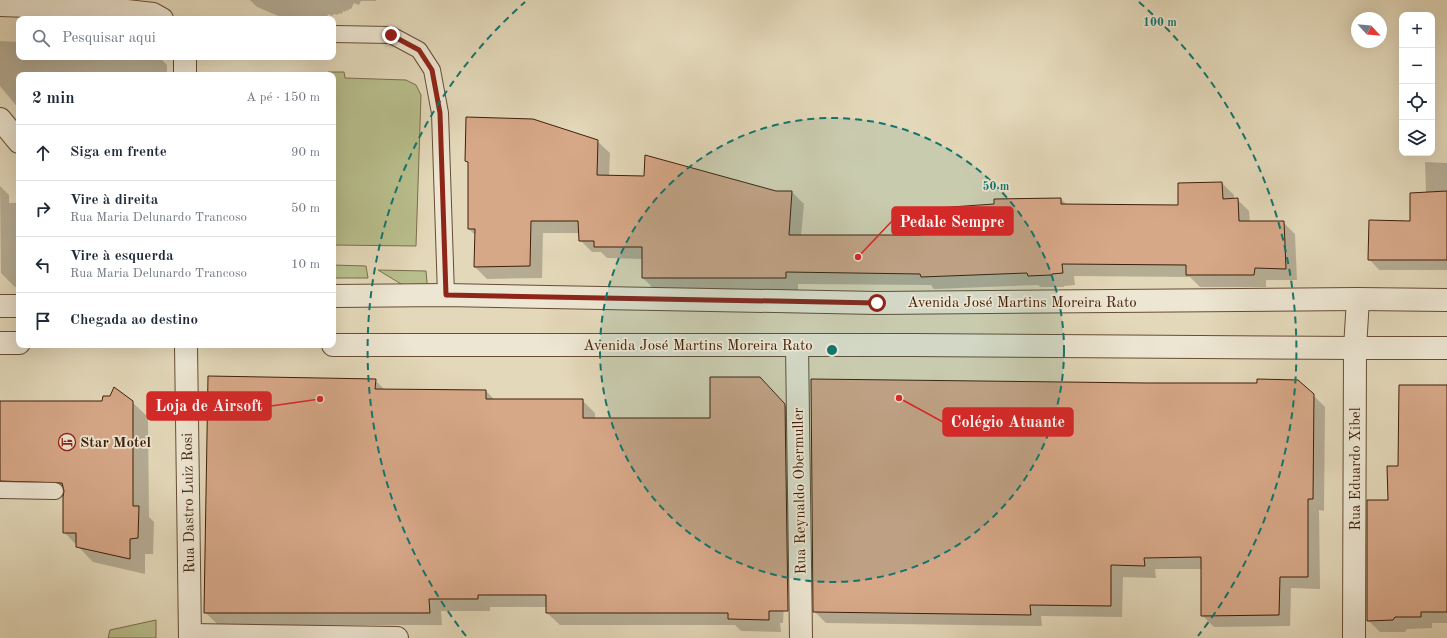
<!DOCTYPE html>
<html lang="pt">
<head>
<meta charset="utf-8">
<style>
  body { margin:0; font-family:"Old Standard TT",serif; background:#f6f6f7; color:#1f2937 }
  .controls { position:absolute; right:12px; top:12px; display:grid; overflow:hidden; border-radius:8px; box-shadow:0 4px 16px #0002 }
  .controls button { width:36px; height:36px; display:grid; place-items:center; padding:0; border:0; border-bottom:1px solid #e0e1e3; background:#fff; color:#1f2937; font:20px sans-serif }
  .compass { position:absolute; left:1351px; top:12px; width:36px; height:36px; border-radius:50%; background:#fff; box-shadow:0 4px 16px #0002; rotate:116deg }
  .stop { position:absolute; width:12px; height:12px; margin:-9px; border:3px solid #8f2418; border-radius:50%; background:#fff }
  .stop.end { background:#8f2418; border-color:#fff; box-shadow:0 1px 4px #0008 }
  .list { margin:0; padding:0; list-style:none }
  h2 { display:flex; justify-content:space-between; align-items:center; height:52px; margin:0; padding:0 16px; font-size:17px }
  h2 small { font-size:13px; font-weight:400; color:#747a83 }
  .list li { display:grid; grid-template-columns:26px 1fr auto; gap:12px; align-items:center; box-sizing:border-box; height:56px; padding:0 16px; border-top:1px solid #e0e1e3 }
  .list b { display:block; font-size:15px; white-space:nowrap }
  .list p { margin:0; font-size:13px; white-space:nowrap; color:#747a83 }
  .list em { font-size:13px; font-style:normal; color:#747a83 }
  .icon { flex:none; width:22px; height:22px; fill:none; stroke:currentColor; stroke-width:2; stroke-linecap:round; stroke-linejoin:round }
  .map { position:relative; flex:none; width:1447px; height:638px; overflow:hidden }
  .search { position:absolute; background:#fff; box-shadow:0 4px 16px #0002; left:16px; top:16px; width:320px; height:44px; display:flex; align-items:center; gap:10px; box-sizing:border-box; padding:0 14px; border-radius:8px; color:#747a83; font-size:15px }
  .panel { position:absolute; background:#fff; box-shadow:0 4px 16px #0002; left:16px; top:72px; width:320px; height:276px; border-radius:8px }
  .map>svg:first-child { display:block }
  .green { fill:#b8be8c; stroke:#7b6e4a }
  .shadow { fill:#0003 }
  .building { fill:#d7a888; stroke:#3e1f09 }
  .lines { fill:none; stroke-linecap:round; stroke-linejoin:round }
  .service-casing { stroke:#674d35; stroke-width:18 }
  .minor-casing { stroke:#674d35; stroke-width:24 }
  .tertiary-casing { stroke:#674d35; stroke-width:24 }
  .service { stroke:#ede6d2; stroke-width:16 }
  .minor { stroke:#ede6d2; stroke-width:22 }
  .tertiary { stroke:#ede6d2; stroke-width:22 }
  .route { stroke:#8f2418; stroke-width:5 }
  .ring { fill:none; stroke:#0f766e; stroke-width:2; stroke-dasharray:7 5 }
  .labels { text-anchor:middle; stroke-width:3.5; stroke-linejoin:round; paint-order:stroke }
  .street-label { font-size:15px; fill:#3e1f09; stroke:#ede6d2 }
  .poi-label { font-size:15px; font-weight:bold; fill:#3e1f09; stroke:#ede6d2; text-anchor:start }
  .centre { fill:#0f766e; stroke:#ede6d2; stroke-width:2 }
  .ring-label { font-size:12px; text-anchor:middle; font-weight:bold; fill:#0f766e; stroke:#ede6d2; stroke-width:3.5; stroke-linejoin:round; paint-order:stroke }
  .leader { fill:none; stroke:#d62828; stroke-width:1.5 }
  .callout-dot { fill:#d62828; stroke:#ede6d2; stroke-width:1.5 }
  .callout { fill:#d62828; stroke:#d62828; stroke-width:1.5 }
  .callout-label { font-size:16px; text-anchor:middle; font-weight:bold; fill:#fff }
</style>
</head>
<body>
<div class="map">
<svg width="1447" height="638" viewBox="0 0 1447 638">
  <rect width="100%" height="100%" fill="#e3d8b9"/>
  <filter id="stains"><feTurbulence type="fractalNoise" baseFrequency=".005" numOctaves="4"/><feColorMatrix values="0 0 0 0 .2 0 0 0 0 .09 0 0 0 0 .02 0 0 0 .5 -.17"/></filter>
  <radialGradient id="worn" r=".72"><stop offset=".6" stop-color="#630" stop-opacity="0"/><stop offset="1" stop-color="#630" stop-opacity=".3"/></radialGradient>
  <g class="green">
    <path d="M328 72H344L345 78 406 80 416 85 421 95 416 246 333 245V75H329Z"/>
    <path d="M333 265 366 266 368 278H333Z"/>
    <path d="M378 270 426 271 428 293H416Z"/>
    <path d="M156 620V638H108L110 630Z"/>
  </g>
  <g class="shadow">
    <path d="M250 0H376V1H361L359 5 354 3 351 9H349L348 11 346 10 345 12 343 11 342 14 339 13 338 15 334 14 332 16 328 14 327 18 322 16 321 19H304L301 17 300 19 296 18 290 19 281 17 257 7Z"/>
    <path d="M0 41 19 42V57H159L167 65V75H19V109L0 86Z"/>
    <path d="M597 141 610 153 609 176 775 192H792L804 204 801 236H922L1061 199 1067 205 1179 206 1222 183 1234 195V199H1237L1249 211 1250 222H1283L1295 234 1297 280H1266V287H1200L1190 277 1074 276 1075 285 1064 286V287H1041L1038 285 934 289 931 285 798 284V290H655L643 278V259L607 258 601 252H592L580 240V233H543L542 278 487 279 475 267 476 236 469 229V164L466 161Z"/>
    <path d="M1425 162 1447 163V270H1379L1369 259 1411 222 1426 193Z"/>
    <path d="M0 186 9 195V203H19V287H15L1 273Z"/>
    <path d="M375 380 385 390 486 391 495 400H582L595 413V419H711L772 391 797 418 799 565H786L783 623H780L781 632 741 631 735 625H560L547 613V607H490V611H441L442 625H218L205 612Z"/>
    <path d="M1447 386V623H1432V628L1407 629 1405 632H1380L1368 620 1389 501 1399 467Z"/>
    <path d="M1313 395 1325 407 1324 511 1319 510 1320 589 1291 588 1290 626 1214 627 1202 615V569H1155L1156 578 1123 577 1122 617 1041 616 1042 626 826 623 814 611Z"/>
    <path d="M0 402H132L148 417 149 517 154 522 153 554H145V574L93 562 64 532V497L16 496 0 498Z"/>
  </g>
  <g class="building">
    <path d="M466 117 533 119 598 140 597 175 644 176 645 155 776 191H792L789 235H921L922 209 994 204V199L1061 198V204L1178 205V183L1222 182 1223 199 1238 198 1239 221H1284L1286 269 1255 268 1254 275H1186V265L1062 264 1063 273 1052 274 1051 275 1028 276 1027 273 921 277 920 274 786 272V278H642V247H594V241H579L578 221H531L530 266 474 267 475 229H468V162L465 161Z"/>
    <path d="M1447 191V260H1368L1369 220 1410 221V193Z"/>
    <path d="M208 376 376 379 375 389 486 390V399H583V418H710V377H760L785 404 788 611H769V620L728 619V613H546V595H478V599H429L430 613H204Z"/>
    <path d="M811 379 1146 383H1257V379L1298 380 1314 394 1313 499H1308V577H1280L1279 615 1201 616V557L1144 558 1145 566 1111 565V606L1030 605 1031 615 813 612Z"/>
    <path d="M1399 385H1447V612H1421V617H1395L1393 620 1367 621V500H1388L1387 466H1398Z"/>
    <path d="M114 387 133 401V506H139L138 538 130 539V559L76 547V533H63V497L64 491 62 483 0 481V401H102L103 396H110Z"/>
  </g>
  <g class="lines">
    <g class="service-casing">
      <g id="service">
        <path d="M333 34 391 35 419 50 432 70 440 113 446 295"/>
        <path d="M0 490 55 491"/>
      </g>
    </g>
    <g class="minor-casing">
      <g id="minor">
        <path d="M0 5 110 9 153 14 162 19"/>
        <path d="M185 75V57"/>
        <path d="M0 119 19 142"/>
        <path d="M186 345 190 638"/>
        <path d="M797 345 801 638"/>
        <path d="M190 635 397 638"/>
        <path d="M1354 638 1355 348 1358 299"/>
      </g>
    </g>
    <g class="tertiary-casing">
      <g id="tertiary">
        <path d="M333 296 446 295 877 303 1358 299 1447 300"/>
        <path d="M0 306H19"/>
        <path d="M0 343H19"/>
        <path d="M333 345H912L1355 348H1447"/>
      </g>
    </g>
    <use href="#service" class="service"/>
    <use href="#minor" class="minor"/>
    <use href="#tertiary" class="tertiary"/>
  </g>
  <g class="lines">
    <path class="route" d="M391 35 419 50 432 70 440 113 446 295 877 303"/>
  </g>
  <circle cx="832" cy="350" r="232" fill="#0f766e" fill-opacity=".12"/>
  <g class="ring">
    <circle cx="832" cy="350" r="232"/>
    <path d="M466 636A464 464 0 0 1 525 2M1139 2A464 464 0 0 1 1198 636"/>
  </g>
  <defs>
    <g id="hotel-ring" transform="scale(0.9)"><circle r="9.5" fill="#ede6d2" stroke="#8f2418" stroke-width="1.5"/><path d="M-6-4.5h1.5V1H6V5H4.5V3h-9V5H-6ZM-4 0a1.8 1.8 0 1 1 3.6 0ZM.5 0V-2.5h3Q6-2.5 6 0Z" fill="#8f2418"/></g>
  </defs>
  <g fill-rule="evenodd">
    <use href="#hotel-ring" x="67" y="442"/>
  </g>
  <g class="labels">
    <g class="street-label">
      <text x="1022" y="307">Avenida José Martins Moreira Rato</text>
      <text x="698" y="350">Avenida José Martins Moreira Rato</text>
      <text transform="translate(1355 469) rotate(-90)" y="5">Rua Eduardo Xibel</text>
      <text transform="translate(799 491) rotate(-91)" y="5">Rua Reynaldo Obermuller</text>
      <text transform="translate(188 503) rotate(-91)" y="5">Rua Dastro Luiz Rosi</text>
    </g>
    <g class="poi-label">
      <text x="80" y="447">Star Motel</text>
    </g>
  </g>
  <circle cx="832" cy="350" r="6" class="centre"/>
  <g class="ring-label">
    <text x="1160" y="26">100 m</text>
    <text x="996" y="190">50 m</text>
  </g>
  <path class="leader" d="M858 257L892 221M320 399L271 406M899 398L943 422"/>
  <g class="callout-dot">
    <circle cx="858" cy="257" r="4"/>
    <circle cx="320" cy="399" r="4"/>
    <circle cx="899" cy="398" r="4"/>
  </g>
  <g class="callout">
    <rect x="892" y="207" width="121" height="28" rx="4"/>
    <rect x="147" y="392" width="124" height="28" rx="4"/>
    <rect x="943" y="408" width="130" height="28" rx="4"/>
  </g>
  <g class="callout-label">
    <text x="952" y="227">Pedale Sempre</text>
    <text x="209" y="411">Loja de Airsoft</text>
    <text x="1008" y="427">Colégio Atuante</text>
  </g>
  <rect width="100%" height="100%" filter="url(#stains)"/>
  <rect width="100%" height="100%" fill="url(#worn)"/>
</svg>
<div class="controls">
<button>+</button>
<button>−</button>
<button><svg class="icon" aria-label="locate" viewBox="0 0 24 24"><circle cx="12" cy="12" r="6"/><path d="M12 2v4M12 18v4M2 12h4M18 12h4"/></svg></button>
<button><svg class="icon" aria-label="layers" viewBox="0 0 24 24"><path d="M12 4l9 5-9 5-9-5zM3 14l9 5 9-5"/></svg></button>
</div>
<svg class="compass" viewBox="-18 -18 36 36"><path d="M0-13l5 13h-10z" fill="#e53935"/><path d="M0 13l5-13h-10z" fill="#747a83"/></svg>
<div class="stop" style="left:877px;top:303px"></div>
<div class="stop end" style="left:391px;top:35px"></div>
<div class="search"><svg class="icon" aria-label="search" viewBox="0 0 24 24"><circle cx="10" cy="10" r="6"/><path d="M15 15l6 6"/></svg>Pesquisar aqui</div>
<section class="panel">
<h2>2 min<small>A pé · 150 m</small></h2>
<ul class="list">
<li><svg class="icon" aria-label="ahead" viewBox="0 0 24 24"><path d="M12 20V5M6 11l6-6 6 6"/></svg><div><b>Siga em frente</b></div><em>90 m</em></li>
<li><svg class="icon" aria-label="right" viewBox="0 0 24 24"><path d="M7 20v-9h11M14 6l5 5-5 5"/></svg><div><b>Vire à direita</b><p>Rua Maria Delunardo Trancoso</p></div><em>50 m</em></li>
<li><svg class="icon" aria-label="left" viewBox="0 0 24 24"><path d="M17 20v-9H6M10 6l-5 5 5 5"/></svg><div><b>Vire à esquerda</b><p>Rua Maria Delunardo Trancoso</p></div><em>10 m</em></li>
<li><svg class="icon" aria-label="arrive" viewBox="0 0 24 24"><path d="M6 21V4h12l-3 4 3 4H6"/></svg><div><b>Chegada ao destino</b></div></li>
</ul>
</section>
</div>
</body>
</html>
